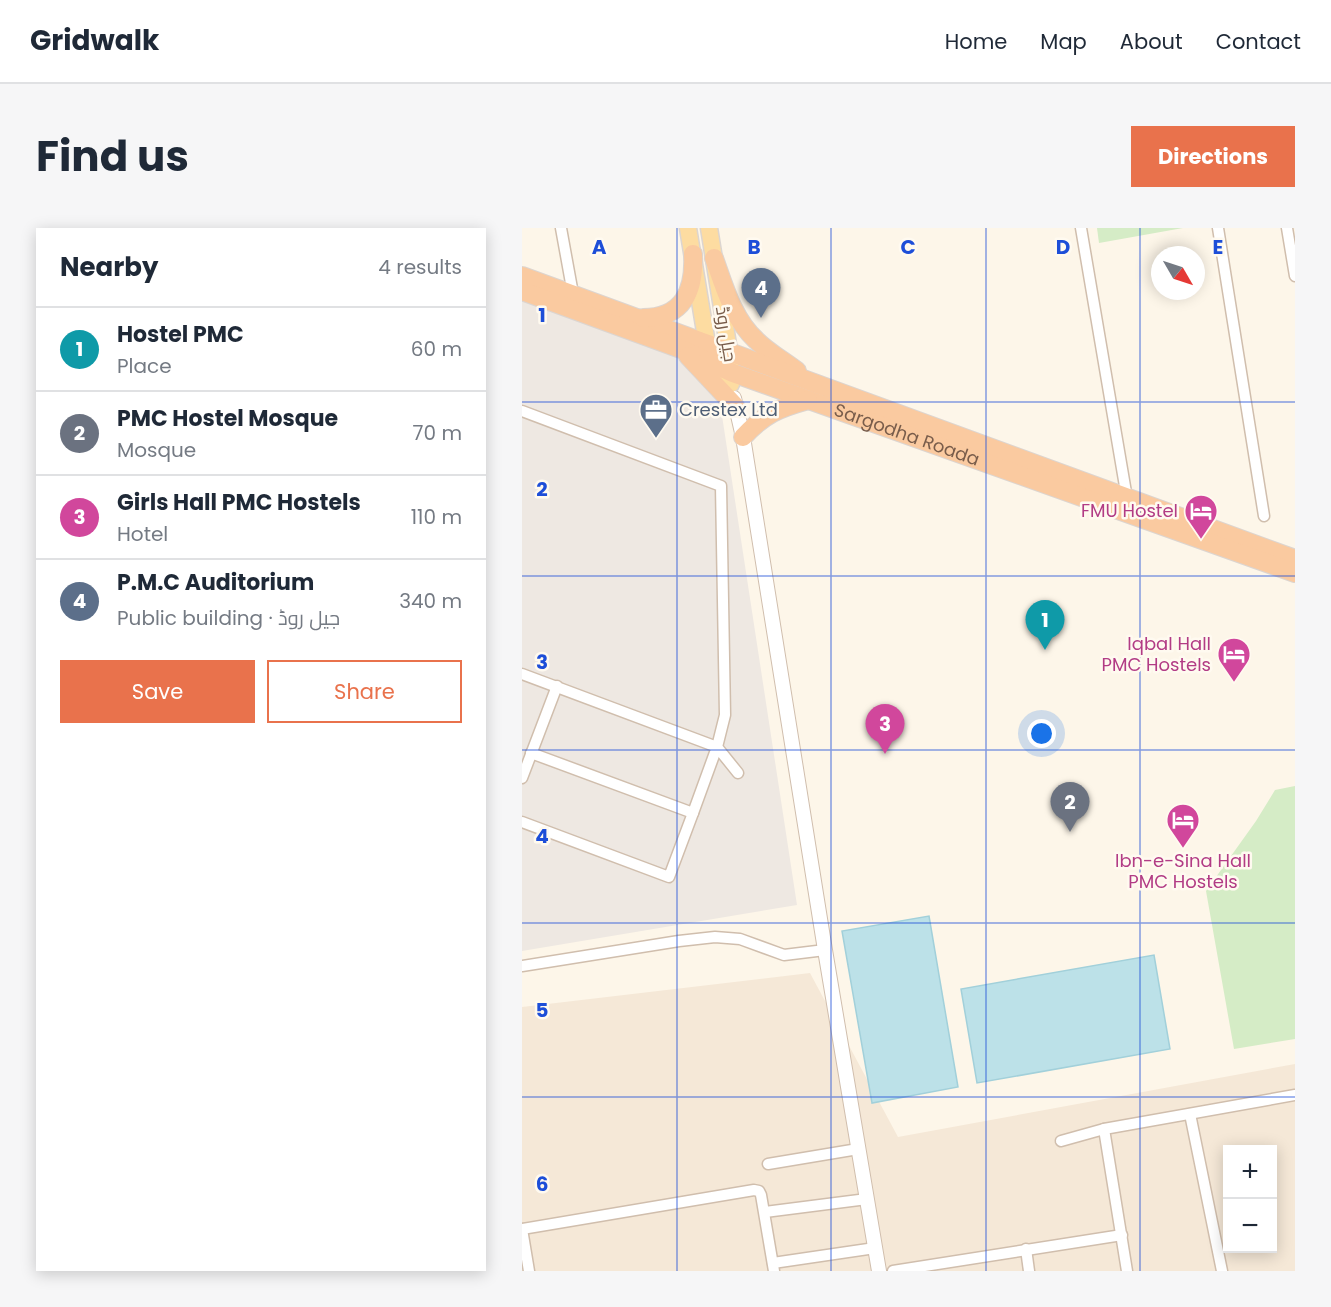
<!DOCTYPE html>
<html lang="en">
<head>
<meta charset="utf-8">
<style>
  body { margin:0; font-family:Poppins,Cairo,sans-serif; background:#f6f6f7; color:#1f2937 }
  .controls { position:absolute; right:18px; bottom:18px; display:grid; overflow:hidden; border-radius:0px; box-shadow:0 3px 15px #0003 }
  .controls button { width:54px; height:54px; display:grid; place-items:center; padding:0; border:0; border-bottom:2px solid #e0e1e3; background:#fff; color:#1f2937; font:30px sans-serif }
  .compass { position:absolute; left:629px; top:18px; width:54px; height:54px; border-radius:50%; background:#fff; box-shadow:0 3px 15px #0003; rotate:129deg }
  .you { position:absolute; left:520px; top:506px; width:21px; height:21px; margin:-15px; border:4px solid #fff; border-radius:50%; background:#1a73e8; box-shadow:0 0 0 9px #1a73e833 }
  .badge { display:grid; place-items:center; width:39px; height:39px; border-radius:50%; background:#e9724c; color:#fff; font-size:20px; font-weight:700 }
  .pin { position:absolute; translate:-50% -50px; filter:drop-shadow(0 2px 3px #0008) }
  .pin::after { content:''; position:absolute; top:32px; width:21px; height:18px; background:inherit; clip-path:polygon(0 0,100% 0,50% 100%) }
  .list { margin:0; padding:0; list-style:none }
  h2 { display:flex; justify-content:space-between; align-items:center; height:78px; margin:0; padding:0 24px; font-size:26px }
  h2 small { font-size:20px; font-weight:400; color:#747a83 }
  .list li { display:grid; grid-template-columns:39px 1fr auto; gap:18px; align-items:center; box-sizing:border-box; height:84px; padding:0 24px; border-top:2px solid #e0e1e3 }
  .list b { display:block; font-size:22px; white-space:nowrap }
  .list p { margin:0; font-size:20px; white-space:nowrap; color:#747a83 }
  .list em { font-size:20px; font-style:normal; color:#747a83 }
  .actions { display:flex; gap:12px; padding:18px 24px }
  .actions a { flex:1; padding:14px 0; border:2px solid #e9724c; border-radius:0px; text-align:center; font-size:21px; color:#e9724c }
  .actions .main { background:#e9724c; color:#fff }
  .map { position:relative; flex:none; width:773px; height:1043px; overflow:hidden; border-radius:0px }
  header { display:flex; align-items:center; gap:36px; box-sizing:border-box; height:84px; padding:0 30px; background:#fff; border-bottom:2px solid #e0e1e3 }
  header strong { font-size:28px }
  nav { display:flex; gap:33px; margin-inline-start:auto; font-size:21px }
  .intro { display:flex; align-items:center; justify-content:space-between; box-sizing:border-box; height:144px; padding:0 36px }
  h1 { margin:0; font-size:42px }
  .button { padding:15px 27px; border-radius:0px; background:#e9724c; color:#fff; font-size:21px; font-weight:700 }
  main { display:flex; gap:36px; padding:0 36px }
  aside { flex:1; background:#fff; border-radius:0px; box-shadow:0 3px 15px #0003 }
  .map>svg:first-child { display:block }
  .residential { fill:#f5e8d7; fill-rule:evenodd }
  .industrial { fill:#eee8e2 }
  .green { fill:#d5ecc6 }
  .water { fill:#bce1e8; stroke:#a2d0da; stroke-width:1.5 }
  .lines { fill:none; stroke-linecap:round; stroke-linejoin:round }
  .minor-casing { stroke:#d0bead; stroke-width:13 }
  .tertiary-casing { stroke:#d0bead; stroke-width:16 }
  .primary-casing { stroke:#dcd5d0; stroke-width:19 }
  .trunk-casing { stroke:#dcd5d0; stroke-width:20 }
  .minor { stroke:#fff; stroke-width:10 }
  .tertiary { stroke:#fff; stroke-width:14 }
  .primary { stroke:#fddca1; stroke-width:16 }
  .trunk { stroke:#facaa0; stroke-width:18 }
  .grid { fill:none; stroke:#1d4ed8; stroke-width:1.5; stroke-opacity:0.55 }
  .labels { text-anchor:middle; stroke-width:5; stroke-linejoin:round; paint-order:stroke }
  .street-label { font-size:18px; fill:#795d4b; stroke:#fffaf0 }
  .service-label { font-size:18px; fill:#4e5e75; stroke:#fffaf0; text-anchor:start }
  .hotel-label { font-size:18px; fill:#b23c85; stroke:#fffaf0; text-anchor:end }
  .grid-label { font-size:20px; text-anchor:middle; font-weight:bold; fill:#1d4ed8; stroke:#fffaf0; stroke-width:5; stroke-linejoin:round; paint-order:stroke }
</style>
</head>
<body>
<header>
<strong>Gridwalk</strong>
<nav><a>Home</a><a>Map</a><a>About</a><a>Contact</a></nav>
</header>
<div class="intro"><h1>Find us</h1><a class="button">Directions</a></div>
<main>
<aside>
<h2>Nearby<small>4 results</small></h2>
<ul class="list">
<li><span class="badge" style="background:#0f9aa8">1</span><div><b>Hostel PMC</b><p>Place</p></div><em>60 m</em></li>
<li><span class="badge" style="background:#6b7280">2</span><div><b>PMC Hostel Mosque</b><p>Mosque</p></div><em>70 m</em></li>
<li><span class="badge" style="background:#d1479c">3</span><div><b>Girls Hall PMC Hostels</b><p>Hotel</p></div><em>110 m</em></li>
<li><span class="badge" style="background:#5c6f8a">4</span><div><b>P.M.C Auditorium</b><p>Public building · جیل روڈ</p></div><em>340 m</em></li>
</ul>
<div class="actions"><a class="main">Save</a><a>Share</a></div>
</aside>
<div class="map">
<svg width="773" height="1043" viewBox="0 0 773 1043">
  <rect width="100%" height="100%" fill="#fdf6e9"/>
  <path class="residential" d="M288 745 376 909 773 836V1043H0V779ZM706 922H750V1020H706Z"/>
  <path class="industrial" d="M0 69 193 142 275 677 0 723Z"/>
  <g class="green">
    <path d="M575 0H661L577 15Z"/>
    <path d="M773 558V811L712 821 684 663 734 593 753 562Z"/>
  </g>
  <g class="water">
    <path d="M407 688 436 859 350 875 320 703Z"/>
    <path d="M632 727 648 821 455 855 439 761Z"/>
  </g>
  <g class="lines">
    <g class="minor-casing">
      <g id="minor">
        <path d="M39 0 51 66"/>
        <path d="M559 0 605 270"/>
        <path d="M696 0 742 288"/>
        <path d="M765 0 773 48"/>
        <path d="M0 183 199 258 203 487 195 519 216 545"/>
        <path d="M0 446 195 519 171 585"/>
        <path d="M0 550 35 458"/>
        <path d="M0 594 147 649 171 585 9 525"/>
        <path d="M0 738 157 713 193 709 218 711 262 727 303 722"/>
        <path d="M668 886 700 1043"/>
        <path d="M539 913 582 901"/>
        <path d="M246 936 336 921"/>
        <path d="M243 984 345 971"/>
        <path d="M0 1001 232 962 237 963 239 967 252 1043"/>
        <path d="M0 1001 7 1043"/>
        <path d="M504 1021 507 1043"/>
        <path d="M251 1035 353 1020"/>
        <path d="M371 1043 600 1007"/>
        <path d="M605 1043 582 901 773 867"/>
      </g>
    </g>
    <g class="tertiary-casing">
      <path id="tertiary" d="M212 170 221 209 303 722 357 1043"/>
    </g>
    <g class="primary-casing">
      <g id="primary">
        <path d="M166 0 185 116 209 156"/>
        <path d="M187 0 209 135"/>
      </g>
    </g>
    <g class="trunk-casing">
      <g id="trunk">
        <path d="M192 30C202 58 211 91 234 112 246 124 262 133 275 143"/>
        <path d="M0 48 773 331"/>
        <path id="s1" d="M0 63 159 121 211 145 773 345"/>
        <path d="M121 90C161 90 173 63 171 26"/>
        <path d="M166 128 213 178"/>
        <path d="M221 209C242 186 257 180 286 172"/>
      </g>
    </g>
    <use href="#minor" class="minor"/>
    <use href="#tertiary" class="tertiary"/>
    <use href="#primary" class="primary"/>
    <use href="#trunk" class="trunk"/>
  </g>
  <path class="grid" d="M155 0V1043M309 0V1043M464 0V1043M618 0V1043M0 174H773M0 348H773M0 522H773M0 695H773M0 869H773"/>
  <defs>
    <g id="office-pin" transform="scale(1.725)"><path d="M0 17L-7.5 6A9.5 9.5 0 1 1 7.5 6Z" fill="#5c6f8a" stroke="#fffaf0"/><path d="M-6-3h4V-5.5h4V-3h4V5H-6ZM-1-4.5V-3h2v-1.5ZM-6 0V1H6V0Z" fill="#fff"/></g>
    <g id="hotel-pin" transform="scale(1.725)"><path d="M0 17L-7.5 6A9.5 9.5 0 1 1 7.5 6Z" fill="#d1479c" stroke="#fffaf0"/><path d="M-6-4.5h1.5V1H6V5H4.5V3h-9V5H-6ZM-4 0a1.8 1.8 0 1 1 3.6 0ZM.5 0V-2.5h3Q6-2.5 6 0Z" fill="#fff"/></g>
  </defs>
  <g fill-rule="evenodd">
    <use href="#office-pin" x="134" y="182"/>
    <use href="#hotel-pin" x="679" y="283"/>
    <use href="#hotel-pin" x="712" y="426"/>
    <use href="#hotel-pin" x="661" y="592"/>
  </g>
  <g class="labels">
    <g class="street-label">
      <text transform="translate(204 106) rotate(81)" y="6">جیل روڈ</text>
      <text dy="6" stroke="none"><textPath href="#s1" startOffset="411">Sargodha Roada</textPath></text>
    </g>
    <g class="service-label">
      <text x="157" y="188">Crestex Ltd</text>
    </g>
    <g class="hotel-label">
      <text x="656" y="289">FMU Hostel</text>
      <text x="689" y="422">Iqbal Hall<tspan x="689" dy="21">PMC Hostels</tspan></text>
      <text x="661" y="639" text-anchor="middle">Ibn-e-Sina Hall<tspan x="661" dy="21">PMC Hostels</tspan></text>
    </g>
  </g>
  <g class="grid-label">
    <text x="77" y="26">A</text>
    <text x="232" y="26">B</text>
    <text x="386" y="26">C</text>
    <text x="541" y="26">D</text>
    <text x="696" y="26">E</text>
    <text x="20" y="94">1</text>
    <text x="20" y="268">2</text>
    <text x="20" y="441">3</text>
    <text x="20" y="615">4</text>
    <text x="20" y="789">5</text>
    <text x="20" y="963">6</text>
  </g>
</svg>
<div class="controls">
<button>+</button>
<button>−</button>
</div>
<svg class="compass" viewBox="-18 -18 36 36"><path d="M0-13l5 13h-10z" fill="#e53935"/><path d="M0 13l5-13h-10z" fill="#747a83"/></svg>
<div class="you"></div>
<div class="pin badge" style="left:523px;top:422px;background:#0f9aa8">1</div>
<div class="pin badge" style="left:548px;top:604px;background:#6b7280">2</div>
<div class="pin badge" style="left:363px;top:526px;background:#d1479c">3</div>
<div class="pin badge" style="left:239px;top:90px;background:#5c6f8a">4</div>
</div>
</main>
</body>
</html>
